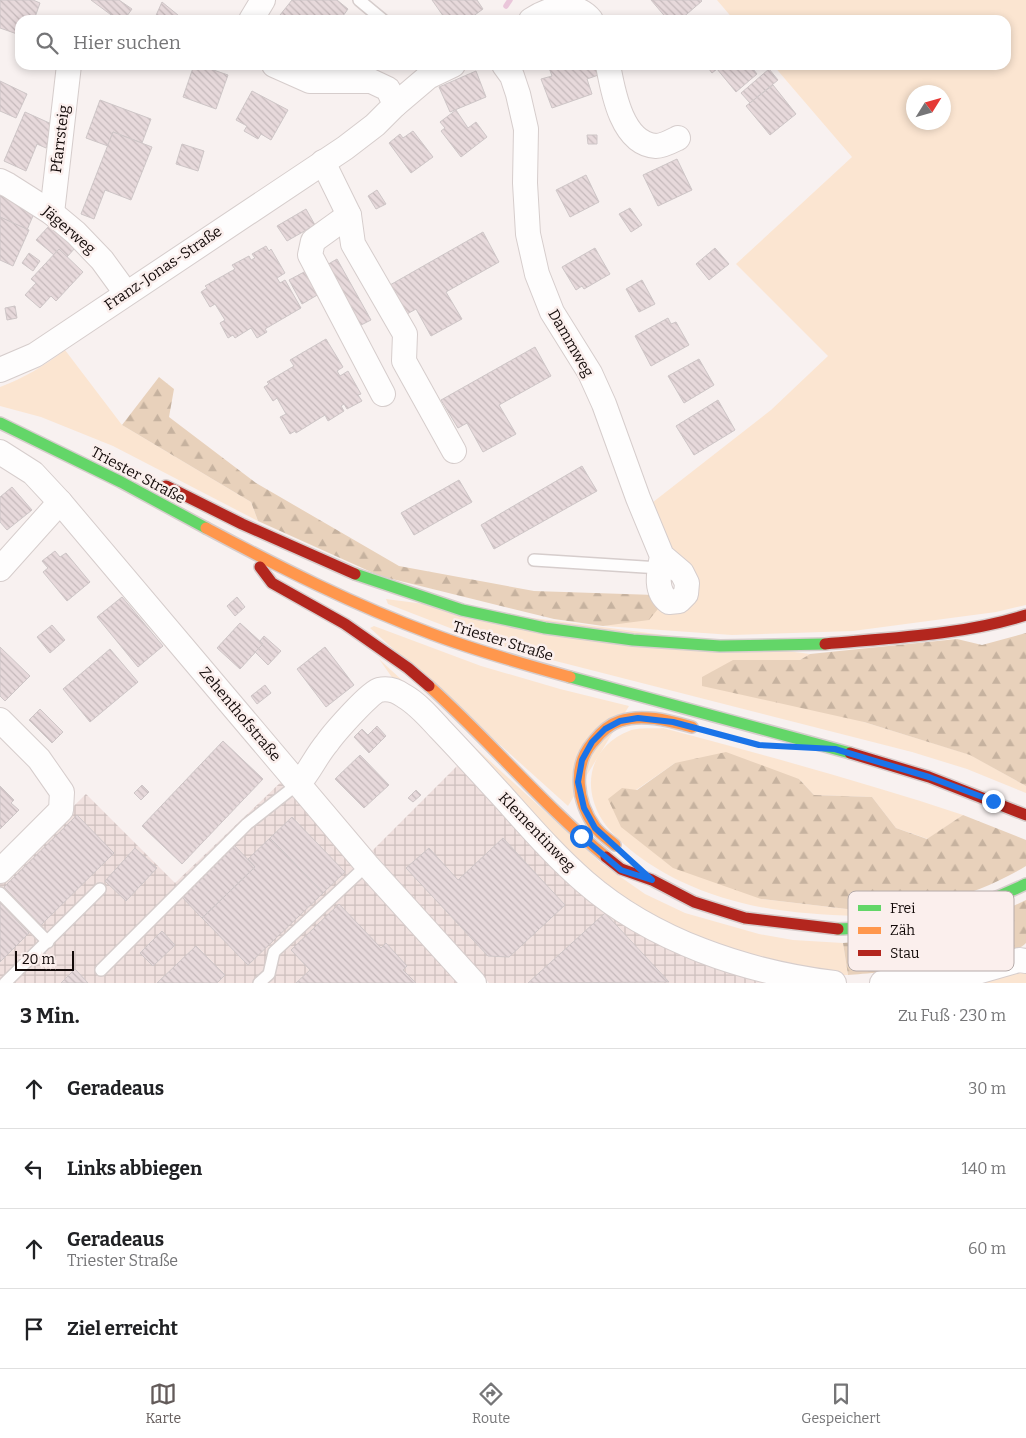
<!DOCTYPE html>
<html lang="de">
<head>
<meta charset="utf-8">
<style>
  body { margin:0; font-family:Bitter,serif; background:#f2f2f2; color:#202124 }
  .compass { position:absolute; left:906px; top:85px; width:45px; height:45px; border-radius:50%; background:#fff; box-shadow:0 2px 8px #0003; rotate:53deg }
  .scale { position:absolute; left:15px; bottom:12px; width:59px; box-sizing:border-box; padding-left:5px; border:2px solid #130a09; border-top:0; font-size:14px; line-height:18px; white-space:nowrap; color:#130a09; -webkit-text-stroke:4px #fbefed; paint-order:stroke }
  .stop { position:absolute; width:15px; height:15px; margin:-11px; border:4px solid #1a73e8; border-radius:50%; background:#fff }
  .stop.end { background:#1a73e8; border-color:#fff; box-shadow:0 1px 5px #0008 }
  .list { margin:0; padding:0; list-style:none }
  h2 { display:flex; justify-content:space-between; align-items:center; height:65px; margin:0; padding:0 20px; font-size:21px }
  h2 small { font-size:16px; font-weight:400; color:#757577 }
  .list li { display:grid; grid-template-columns:32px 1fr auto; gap:15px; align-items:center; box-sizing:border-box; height:80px; padding:0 20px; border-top:1px solid #e0e0e0 }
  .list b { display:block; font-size:19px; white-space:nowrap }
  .list p { margin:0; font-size:16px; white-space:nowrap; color:#757577 }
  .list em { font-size:16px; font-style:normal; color:#757577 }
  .icon { flex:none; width:28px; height:28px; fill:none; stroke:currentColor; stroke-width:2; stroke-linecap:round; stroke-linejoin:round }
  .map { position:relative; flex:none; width:1026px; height:983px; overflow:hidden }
  .search { position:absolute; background:#fff; box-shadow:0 2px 8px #0003; left:15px; right:15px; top:15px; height:55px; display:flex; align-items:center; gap:12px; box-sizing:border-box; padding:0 18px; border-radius:15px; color:#757577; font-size:19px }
  .sheet { height:385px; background:#fff }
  nav { display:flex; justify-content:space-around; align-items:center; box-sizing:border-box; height:70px; border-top:1px solid #e0e0e0; background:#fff; font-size:14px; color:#757577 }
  nav a { display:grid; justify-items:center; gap:2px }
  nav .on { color:#635b5a }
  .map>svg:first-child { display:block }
  .industrial { fill:url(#industrial-grid) }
  .green { fill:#fbe5d1; fill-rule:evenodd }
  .forest { fill:url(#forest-firs) }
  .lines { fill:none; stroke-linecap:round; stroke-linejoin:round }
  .stream { stroke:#eac6da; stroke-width:5.5 }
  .building { fill:url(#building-back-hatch); stroke:#cec6c7 }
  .lane-casing { stroke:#d6cdcc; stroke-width:14 }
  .street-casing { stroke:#d6cdcc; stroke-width:26 }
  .fast-casing { stroke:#d6cdcc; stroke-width:14 }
  .slow-casing { stroke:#d6cdcc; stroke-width:14 }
  .jam-casing { stroke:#d6cdcc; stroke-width:14 }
  .lane { stroke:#fefdfd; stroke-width:11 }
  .street { stroke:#fefdfd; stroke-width:24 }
  .fast { stroke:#63d668; stroke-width:11 }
  .slow { stroke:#ff974d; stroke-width:11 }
  .jam { stroke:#b3261e; stroke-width:11 }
  .route { stroke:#1a73e8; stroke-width:6 }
  .labels { text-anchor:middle; stroke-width:5; stroke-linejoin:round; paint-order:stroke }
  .street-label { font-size:15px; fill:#130a09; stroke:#fbefed }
  .key { fill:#fbefed; stroke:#b5aaa9; stroke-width:1 }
  .key-label { font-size:14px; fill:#130a09 }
</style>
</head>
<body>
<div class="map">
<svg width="1026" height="983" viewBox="0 0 1026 983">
  <defs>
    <pattern id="industrial-grid" width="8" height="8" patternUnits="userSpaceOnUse" patternTransform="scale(1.25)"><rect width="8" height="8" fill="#f0e0de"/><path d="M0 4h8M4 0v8" fill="none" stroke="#cdbfbd"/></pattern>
    <pattern id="forest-firs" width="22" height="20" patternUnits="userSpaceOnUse" patternTransform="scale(1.25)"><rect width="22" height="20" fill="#e8d1bb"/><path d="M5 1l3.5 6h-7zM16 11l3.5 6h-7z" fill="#c6b29f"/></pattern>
    <pattern id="building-back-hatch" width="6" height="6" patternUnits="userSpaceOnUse" patternTransform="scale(1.25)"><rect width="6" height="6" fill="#e7d9db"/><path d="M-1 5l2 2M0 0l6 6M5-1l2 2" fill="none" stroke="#c5b9bb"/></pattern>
  </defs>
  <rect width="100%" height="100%" fill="#f8f1f0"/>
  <g class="industrial">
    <path d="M459 764 584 889 788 983H489L372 851Z"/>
    <path d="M282 781 462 983H0V879L86 794 175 883Z"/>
  </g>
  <g class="green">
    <path d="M717 0H1026V605L996 612 853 631 732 635 604 626 662 604 681 609 674 555 648 506 771 410 828 356 736 264 852 157 773 65H1006V20H734ZM914 92H944V122H914Z"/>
    <path d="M65 350 122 425 251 502 258 521 113 446 41 417 0 406V387C24 378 44 366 65 350Z"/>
    <path d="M386 599 810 654 800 660H733L864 722 971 755 1026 786V793L967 769 912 752 540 657 481 640 388 604Z"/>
    <path d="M374 626 481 666 560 689 629 706 568 806 370 628Z"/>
    <path d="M379 659 602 864 645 894 685 913 759 934 793 940 843 943 848 975H823L707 947 597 885 396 683Z"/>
    <path d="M663 728C764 755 864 782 963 815L928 839 896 828 872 797 814 795 799 779 675 763 636 790 761 899 847 909 857 916C794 914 739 909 680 881 654 869 616 843 601 818 581 784 591 746 629 731 638 727 653 729 663 728Z"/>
    <path d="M1026 969V983H976Z"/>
  </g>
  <g class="forest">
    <path d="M159 377 174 389 169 417 256 483 399 566 534 591 655 595 662 604 649 620 603 626 554 619 380 576 258 521 251 502 122 425Z"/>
    <path d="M1026 633V786L970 755 864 722 702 686V677L733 660H800L810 654 957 639 982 645Z"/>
    <path d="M726 752 799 779 814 795 872 797 896 828 927 839 963 815 1026 840V866C973 898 917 909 857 916L847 909 761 899 673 868 621 827 608 799 622 788 637 790 675 763Z"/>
    <path d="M1026 900V943C1006 965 882 972 848 975L843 943C911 938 963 931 1026 900Z"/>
  </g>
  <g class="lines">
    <path class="stream" d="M506 6 510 0"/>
  </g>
  <g class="building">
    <path d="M0 0H33L40 3 34 20H20V35L0 28Z"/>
    <path d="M91 0H119L132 9 124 20H118Z"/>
    <path d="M292 0H337L348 9 340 20H276Z"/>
    <path d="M432 0H477L483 9 468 20H446Z"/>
    <path d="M651 0H701L702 1 680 20H668Z"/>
    <path d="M162 2 184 20H154Z"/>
    <path d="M194 65H199L228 75 216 109 183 97Z"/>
    <path d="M548 65H601L604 73 587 79 592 94 552 108 541 79 552 76Z"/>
    <path d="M706 65H722L712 73Z"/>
    <path d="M722 65H750L757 74 736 92 717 69Z"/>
    <path d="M769 69 778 80 750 103 741 93Z"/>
    <path d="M476 71 486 97 450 112 439 87Z"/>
    <path d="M0 81 27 94 16 118 0 111Z"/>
    <path d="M773 85 796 114 770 135 746 106Z"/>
    <path d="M252 91 288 110 271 140 261 134 258 139 244 131 247 126 236 120Z"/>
    <path d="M100 100 151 119 142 143 113 132 108 146 86 138Z"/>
    <path d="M456 110 468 128 476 122 487 137 461 157 441 131 445 128 440 122Z"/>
    <path d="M25 112 56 126 46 148 37 144 26 171 4 161Z"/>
    <path d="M413 131 433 157 411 173 389 143 400 134 403 138Z"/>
    <path d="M113 132 152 147 131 200 105 190 94 219 81 214Z"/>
    <path d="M587 135H597V144H588Z"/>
    <path d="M182 144 204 151 198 171 176 164Z"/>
    <path d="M677 159 692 190 658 206 643 175Z"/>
    <path d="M586 175 599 202 570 217 556 190Z"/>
    <path d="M377 190 386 204 376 209 368 196Z"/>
    <path d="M0 195 35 211 27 230 0 217Z"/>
    <path d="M630 208 642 225 631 232 619 214Z"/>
    <path d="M306 209 315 225 287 241 277 226Z"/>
    <path d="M0 217 29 230 13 266 0 260Z"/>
    <path d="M49 226 75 248 67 257 59 249 54 255 36 240Z"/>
    <path d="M483 232 499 262 446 292 462 319 431 336 416 309 407 314 390 285Z"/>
    <path d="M266 246 269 251 271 249 285 273 277 278 280 283 285 280 301 308 265 329 267 332 257 338 251 328 235 338 233 335 228 338 220 323 225 320 215 304 210 307 201 292 207 288 205 286 235 269 232 265 249 256 251 260 255 258 252 254Z"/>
    <path d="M595 248 610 274 584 289 582 286 576 290 562 267Z"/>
    <path d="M715 248 729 264 709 280 696 264Z"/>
    <path d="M59 249 83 272 56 301 51 296 40 308 25 295 36 283 31 279Z"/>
    <path d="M29 253 40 261 33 271 22 263Z"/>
    <path d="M337 259 371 320 359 326 325 266Z"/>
    <path d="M306 271 319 294 302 304 289 280Z"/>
    <path d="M642 280 655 304 639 312 626 289Z"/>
    <path d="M15 306 17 318 7 320 5 308Z"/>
    <path d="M668 318 671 324 676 322 689 345 651 366 635 336Z"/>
    <path d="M326 339 343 367 337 371 340 376 348 371 361 394 358 395 362 401 347 409 344 404 341 406 344 411 328 421 325 415 296 433 295 431 290 434 280 417 286 414 277 398 273 401 264 387 269 384 267 382 294 366 290 360Z"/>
    <path d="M535 347 551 376 499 405 516 434 483 452 467 423 458 428 441 400Z"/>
    <path d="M699 359 714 385 684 403 668 376Z"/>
    <path d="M718 400 735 430 694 455 676 426Z"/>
    <path d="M582 466 597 491 494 549 481 525Z"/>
    <path d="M459 480 472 502 414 535 401 513Z"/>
    <path d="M12 487 32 510 7 530 0 522V497Z"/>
    <path d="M55 551 60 557 66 553 90 582 67 601 43 572 48 568 42 561Z"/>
    <path d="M122 597 163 646 138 667 97 617Z"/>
    <path d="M237 597 245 607 235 616 227 606Z"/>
    <path d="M240 623 263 644 240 669 217 648Z"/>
    <path d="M52 625 65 640 50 653 37 637Z"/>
    <path d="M264 636 281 651 268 665 255 652 263 644 260 641Z"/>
    <path d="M0 647 30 676 5 701 0 696Z"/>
    <path d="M325 647 354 685 326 707 297 669Z"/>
    <path d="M110 649 138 682 90 722 63 689Z"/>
    <path d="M265 685 271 693 257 704 251 696Z"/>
    <path d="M40 709 63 732 52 743 29 720Z"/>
    <path d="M377 726 386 736 369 753 354 737 362 729 368 735Z"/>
    <path d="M223 741 263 779 182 864 142 826Z"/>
    <path d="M360 755 389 785 364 808 335 779Z"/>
    <path d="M142 785 149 792 141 800 134 793Z"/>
    <path d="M0 786 14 800 11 803 19 810 0 829Z"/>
    <path d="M416 790 421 795 413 802 408 798Z"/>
    <path d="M77 815 114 853 41 925 4 887Z"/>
    <path d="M292 817 345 872 323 893 270 838Z"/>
    <path d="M270 838 323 893 248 965 202 918 255 867 248 859Z"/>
    <path d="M503 838 565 905 509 957 488 956 406 868 429 848 458 880Z"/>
    <path d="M233 844 255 867 202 918 180 895Z"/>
    <path d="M135 848 157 868 126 901 105 881Z"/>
    <path d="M0 903 29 933 0 962Z"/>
    <path d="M339 904 381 948 386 943 407 966 403 970 416 983H296L310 970 291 950Z"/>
    <path d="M605 913 669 982 528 983Z"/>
    <path d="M162 931 175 945 153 966 140 953Z"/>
    <path d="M196 946 225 975 217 983H157Z"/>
    <path d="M75 969 88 983H61Z"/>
  </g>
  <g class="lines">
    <g class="lane-casing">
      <g id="lane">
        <path d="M359 0 383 20"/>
        <path d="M534 560 660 568"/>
        <path d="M0 893 48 942"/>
        <path d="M101 970 247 824 299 783"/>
        <path d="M5 983 100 889"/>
        <path d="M259 983 269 974 274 952 367 865"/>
      </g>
    </g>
    <g class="street-casing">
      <g id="street">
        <path d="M251 20 263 0"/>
        <path d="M531 20C549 8 576 1 591 20"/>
        <path d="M504 65 512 76 518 94 526 129 525 183 528 234 537 274 552 312 590 373 604 404 638 498 662 556 682 573 687 583 686 594 679 601 669 602C654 591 659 572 662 556"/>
        <path d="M608 65C613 92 622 144 656 146 663 146 672 141 678 138"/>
        <path d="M395 105 428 77 453 65"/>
        <path d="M323 162 349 215 353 244 405 334 404 361 454 451"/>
        <path d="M0 181 8 185 52 213 76 233 102 260 126 293"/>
        <path d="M52 213 69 65"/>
        <path d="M349 215 313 241 310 255 383 394"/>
        <path d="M0 370 35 355 345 148 375 125 395 105 388 89 371 81H310L274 65"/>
        <path d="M0 452 33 473 60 502 367 865 474 983"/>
        <path d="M0 569 60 502"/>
        <path d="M0 720 39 759 62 792 61 810 0 871"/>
        <path d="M299 783C310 771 316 756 327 743 334 733 370 692 379 690 388 688 397 691 404 696 418 704 429 717 440 729 462 752 483 775 504 798 530 827 556 857 585 882 653 941 746 972 834 983"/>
        <path d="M882 983 970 974 1019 960 1026 961"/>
      </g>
    </g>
    <g class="fast-casing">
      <g id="fast">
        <path d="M0 423 121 482 206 528"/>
        <path d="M355 574 462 610 545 628 633 640 720 646 825 644"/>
        <path d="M570 677 850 753"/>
        <path d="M838 929C848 929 858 928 869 927 924 924 976 908 1026 884"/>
      </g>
    </g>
    <g class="slow-casing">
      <g id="slow">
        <path d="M206 528C279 567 354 605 432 634 477 651 523 664 570 677"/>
        <path d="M429 686C490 741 543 805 606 857"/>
        <path d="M615 845C608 839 600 834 595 827 577 802 572 766 593 742 600 733 610 724 620 721 643 713 670 721 692 727"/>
      </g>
    </g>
    <g class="jam-casing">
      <g id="jam">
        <path d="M166 486 242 524 355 574"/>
        <path d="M260 567 272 583 345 624 408 668 429 686"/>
        <path d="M825 644C890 638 963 635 1026 615"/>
        <path d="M850 753 929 777 1026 815"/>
        <path d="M606 857 621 869 652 880 694 902 745 918 838 929"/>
      </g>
    </g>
    <use href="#lane" class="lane"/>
    <use href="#street" class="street"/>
    <use href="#fast" class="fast"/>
    <use href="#slow" class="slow"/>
    <use href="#jam" class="jam"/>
  </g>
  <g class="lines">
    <path class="route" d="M581 836 621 870 652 880 595 828 584 808 578 782 582 760 592 742 605 729 620 721 638 718 673 722 759 745 835 749 929 777 993 801"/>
  </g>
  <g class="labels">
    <g class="street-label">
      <text transform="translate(60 139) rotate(-83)" y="5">Pfarrsteig</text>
      <text transform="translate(69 230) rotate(41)" y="5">Jägerweg</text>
      <text transform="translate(163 268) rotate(-34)" y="5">Franz-Jonas-Straße</text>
      <text transform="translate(571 343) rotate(60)" y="5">Dammweg</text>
      <text transform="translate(138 475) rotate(28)" y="5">Triester Straße</text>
      <text transform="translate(503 641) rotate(17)" y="5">Triester Straße</text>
      <text transform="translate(240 714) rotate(50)" y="5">Zehenthofstraße</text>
      <text transform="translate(537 832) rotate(46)" y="5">Klementinweg</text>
    </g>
  </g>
  <rect x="848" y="891" width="166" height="80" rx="8" class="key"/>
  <rect x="858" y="905" width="23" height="6" fill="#63d668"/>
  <rect x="858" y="927" width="23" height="7" fill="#ff974d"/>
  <rect x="858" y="950" width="23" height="6" fill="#b3261e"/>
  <g class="key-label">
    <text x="890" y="913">Frei</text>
    <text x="890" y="935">Zäh</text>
    <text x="890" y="958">Stau</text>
  </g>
</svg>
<svg class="compass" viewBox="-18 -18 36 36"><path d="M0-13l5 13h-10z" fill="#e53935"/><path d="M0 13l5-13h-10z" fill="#757577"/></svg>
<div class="scale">20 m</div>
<div class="stop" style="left:581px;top:836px"></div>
<div class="stop end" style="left:993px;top:801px"></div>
<div class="search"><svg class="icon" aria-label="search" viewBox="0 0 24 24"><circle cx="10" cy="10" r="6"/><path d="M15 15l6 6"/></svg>Hier suchen</div>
</div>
<section class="sheet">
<h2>3 Min.<small>Zu Fuß · 230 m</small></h2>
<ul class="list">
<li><svg class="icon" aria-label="ahead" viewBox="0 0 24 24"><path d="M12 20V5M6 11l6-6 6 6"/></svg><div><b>Geradeaus</b></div><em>30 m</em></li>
<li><svg class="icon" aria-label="left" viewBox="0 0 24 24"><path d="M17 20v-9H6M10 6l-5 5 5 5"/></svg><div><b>Links abbiegen</b></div><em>140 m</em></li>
<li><svg class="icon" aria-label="ahead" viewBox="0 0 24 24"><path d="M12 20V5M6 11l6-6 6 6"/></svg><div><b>Geradeaus</b><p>Triester Straße</p></div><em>60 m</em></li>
<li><svg class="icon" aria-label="arrive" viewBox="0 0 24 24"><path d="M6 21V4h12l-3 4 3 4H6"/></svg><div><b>Ziel erreicht</b></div></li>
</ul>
</section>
<nav>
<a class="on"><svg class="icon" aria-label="map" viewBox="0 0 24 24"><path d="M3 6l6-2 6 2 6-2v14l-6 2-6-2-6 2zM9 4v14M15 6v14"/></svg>Karte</a>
<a><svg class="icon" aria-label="directions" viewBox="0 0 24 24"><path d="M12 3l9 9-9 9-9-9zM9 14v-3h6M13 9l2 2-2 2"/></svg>Route</a>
<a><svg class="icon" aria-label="saved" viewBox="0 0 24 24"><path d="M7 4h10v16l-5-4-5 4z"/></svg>Gespeichert</a>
</nav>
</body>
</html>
